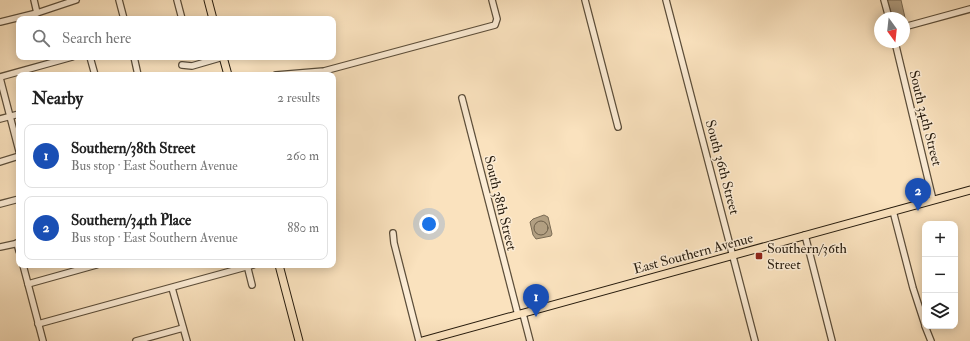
<!DOCTYPE html>
<html lang="en">
<head>
<meta charset="utf-8">
<style>
  body { margin:0; font-family:"IM FELL Double Pica",serif; background:#f2f2f2; color:#222 }
  .controls { position:absolute; right:12px; bottom:12px; display:grid; overflow:hidden; border-radius:8px; box-shadow:0 2px 10px #0003 }
  .controls button { width:36px; height:36px; display:grid; place-items:center; padding:0; border:0; border-bottom:1px solid #e0e0e0; background:#fff; color:#222; font:20px sans-serif }
  .compass { position:absolute; left:874px; top:12px; width:36px; height:36px; border-radius:50%; background:#fff; box-shadow:0 2px 10px #0003; rotate:165deg }
  .you { position:absolute; left:429px; top:224px; width:14px; height:14px; margin:-10px; border:3px solid #fff; border-radius:50%; background:#1a73e8; box-shadow:0 0 0 6px #1a73e833 }
  .badge { display:grid; place-items:center; width:26px; height:26px; border-radius:50%; background:#111827; color:#fff; font-size:13px; font-weight:700 }
  .pin { position:absolute; translate:-50% -33px; filter:drop-shadow(0 1px 2px #0008) }
  .pin::after { content:''; position:absolute; top:21px; width:14px; height:12px; background:inherit; clip-path:polygon(0 0,100% 0,50% 100%) }
  .list { margin:0; padding:0; list-style:none }
  h2 { display:flex; justify-content:space-between; align-items:center; height:52px; margin:0; padding:0 16px; font-size:17px }
  h2 small { font-size:13px; font-weight:400; color:#767676 }
  .list li { display:grid; grid-template-columns:26px 1fr auto; gap:12px; align-items:center; box-sizing:border-box; height:64px; margin:0 8px 8px; padding:0 8px; border:1px solid #e0e0e0; border-radius:8px }
  .list b { display:block; font-size:15px; white-space:nowrap }
  .list p { margin:0; font-size:13px; white-space:nowrap; color:#767676 }
  .list em { font-size:13px; font-style:normal; color:#767676 }
  .icon { flex:none; width:22px; height:22px; fill:none; stroke:currentColor; stroke-width:2; stroke-linecap:round; stroke-linejoin:round }
  .map { position:relative; flex:none; width:970px; height:341px; overflow:hidden }
  .search { position:absolute; background:#fff; box-shadow:0 2px 10px #0003; left:16px; top:16px; width:320px; height:44px; display:flex; align-items:center; gap:10px; box-sizing:border-box; padding:0 14px; border-radius:8px; color:#767676; font-size:15px }
  .panel { position:absolute; background:#fff; box-shadow:0 2px 10px #0003; left:16px; top:72px; width:320px; height:196px; border-radius:8px }
  .map>svg:first-child { display:block }
  .water { fill:#b29f82; stroke:#7a6b54 }
  .lines { fill:none; stroke-linecap:round; stroke-linejoin:round }
  .shore { stroke:#6c5e48; stroke-width:1 }
  .minor-casing { stroke:#5c4e3a; stroke-width:8 }
  .major-casing { stroke:#271c0e; stroke-width:9 }
  .minor { stroke:#fcecd5; stroke-width:5.5 }
  .major { stroke:#fae2be; stroke-width:7 }
  .poi-dot { fill:#8f2418; stroke:#fcecd5; stroke-width:1.5 }
  .labels { text-anchor:middle; stroke-width:3; stroke-linejoin:round; paint-order:stroke }
  .street-label { font-size:14px; fill:#271c0e; stroke:#fcecd5 }
  .poi-label { font-size:14px; fill:#271c0e; stroke:#fcecd5; text-anchor:start }
</style>
</head>
<body>
<div class="map">
<svg width="970" height="341" viewBox="0 0 970 341">
  <rect width="100%" height="100%" fill="#fae2be"/>
  <filter id="stains"><feTurbulence type="fractalNoise" baseFrequency=".005" numOctaves="4"/><feColorMatrix values="0 0 0 0 .2 0 0 0 0 .09 0 0 0 0 .02 0 0 0 .5 -.17"/></filter>
  <radialGradient id="worn" r=".72"><stop offset=".6" stop-color="#630" stop-opacity="0"/><stop offset="1" stop-color="#630" stop-opacity=".3"/></radialGradient>
  <g class="water">
    <path d="M887 0H901L906 22 904 23V18H893Z"/>
    <path d="M544 215 548 217 552 234 551 236 536 239 533 235 530 222 533 219Z"/>
  </g>
  <g class="lines">
    <circle class="shore" cx="541" cy="228" r="7"/>
    <g class="minor-casing">
      <g id="minor">
        <path d="M34 0 37 13"/>
        <path d="M119 0 124 19"/>
        <path d="M177 0 182 19"/>
        <path d="M585 0 618 127"/>
        <path d="M666 0 755 341"/>
        <path d="M884 0 889 18"/>
        <path d="M0 22 37 13 76 0"/>
        <path d="M904 27 970 9"/>
        <path d="M895 42 933 200"/>
        <path d="M90 57 95 75"/>
        <path d="M134 57 138 75"/>
        <path d="M182 65 192 66 223 57"/>
        <path d="M276 75 324 71 495 25 497 19 492 0"/>
        <path d="M0 77 72 57"/>
        <path d="M0 78 19 151"/>
        <path d="M462 98 518 315"/>
        <path d="M0 119 19 114"/>
        <path d="M0 162 19 156"/>
        <path d="M0 204 19 199"/>
        <path d="M893 211 913 288 925 325"/>
        <path d="M393 233 394 243 419 341"/>
        <path d="M805 235 832 341"/>
        <path d="M17 243 19 251"/>
        <path d="M0 247 19 243"/>
        <path d="M23 265 43 341"/>
        <path d="M247 265 252 285"/>
        <path d="M28 284 96 265"/>
        <path d="M172 288 187 341"/>
        <path d="M523 314 530 341"/>
        <path d="M38 324 253 265"/>
        <path d="M925 326 931 341"/>
        <path d="M136 341 183 328"/>
      </g>
    </g>
    <g class="major-casing">
      <g id="major">
        <path d="M208 0 213 19"/>
        <path d="M223 57 228 75"/>
        <path d="M279 265 299 341"/>
        <path d="M422 341 970 190"/>
      </g>
    </g>
    <use href="#minor" class="minor"/>
    <use href="#major" class="major"/>
  </g>
  <rect class="poi-dot" x="755" y="252" width="8" height="8" rx="2"/>
  <g class="labels">
    <g class="street-label">
      <text transform="translate(926 118) rotate(76)" y="5">South 34th Street</text>
      <text transform="translate(723 167) rotate(75)" y="5">South 36th Street</text>
      <text transform="translate(501 203) rotate(76)" y="5">South 38th Street</text>
      <text transform="translate(693 253) rotate(-15)" y="5">East Southern Avenue</text>
    </g>
    <g class="poi-label">
      <text x="767" y="253">Southern/36th<tspan x="767" dy="16">Street</tspan></text>
    </g>
  </g>
  <rect width="100%" height="100%" filter="url(#stains)"/>
  <rect width="100%" height="100%" fill="url(#worn)"/>
</svg>
<div class="controls">
<button>+</button>
<button>−</button>
<button><svg class="icon" aria-label="layers" viewBox="0 0 24 24"><path d="M12 4l9 5-9 5-9-5zM3 14l9 5 9-5"/></svg></button>
</div>
<svg class="compass" viewBox="-18 -18 36 36"><path d="M0-13l5 13h-10z" fill="#e53935"/><path d="M0 13l5-13h-10z" fill="#767676"/></svg>
<div class="you"></div>
<div class="pin badge" style="left:536px;top:317px;background:#1a4fb4">1</div>
<div class="pin badge" style="left:918px;top:211px;background:#1a4fb4">2</div>
<div class="search"><svg class="icon" aria-label="search" viewBox="0 0 24 24"><circle cx="10" cy="10" r="6"/><path d="M15 15l6 6"/></svg>Search here</div>
<section class="panel">
<h2>Nearby<small>2 results</small></h2>
<ul class="list">
<li><span class="badge" style="background:#1a4fb4">1</span><div><b>Southern/38th Street</b><p>Bus stop · East Southern Avenue</p></div><em>260 m</em></li>
<li><span class="badge" style="background:#1a4fb4">2</span><div><b>Southern/34th Place</b><p>Bus stop · East Southern Avenue</p></div><em>880 m</em></li>
</ul>
</section>
</div>
</body>
</html>
